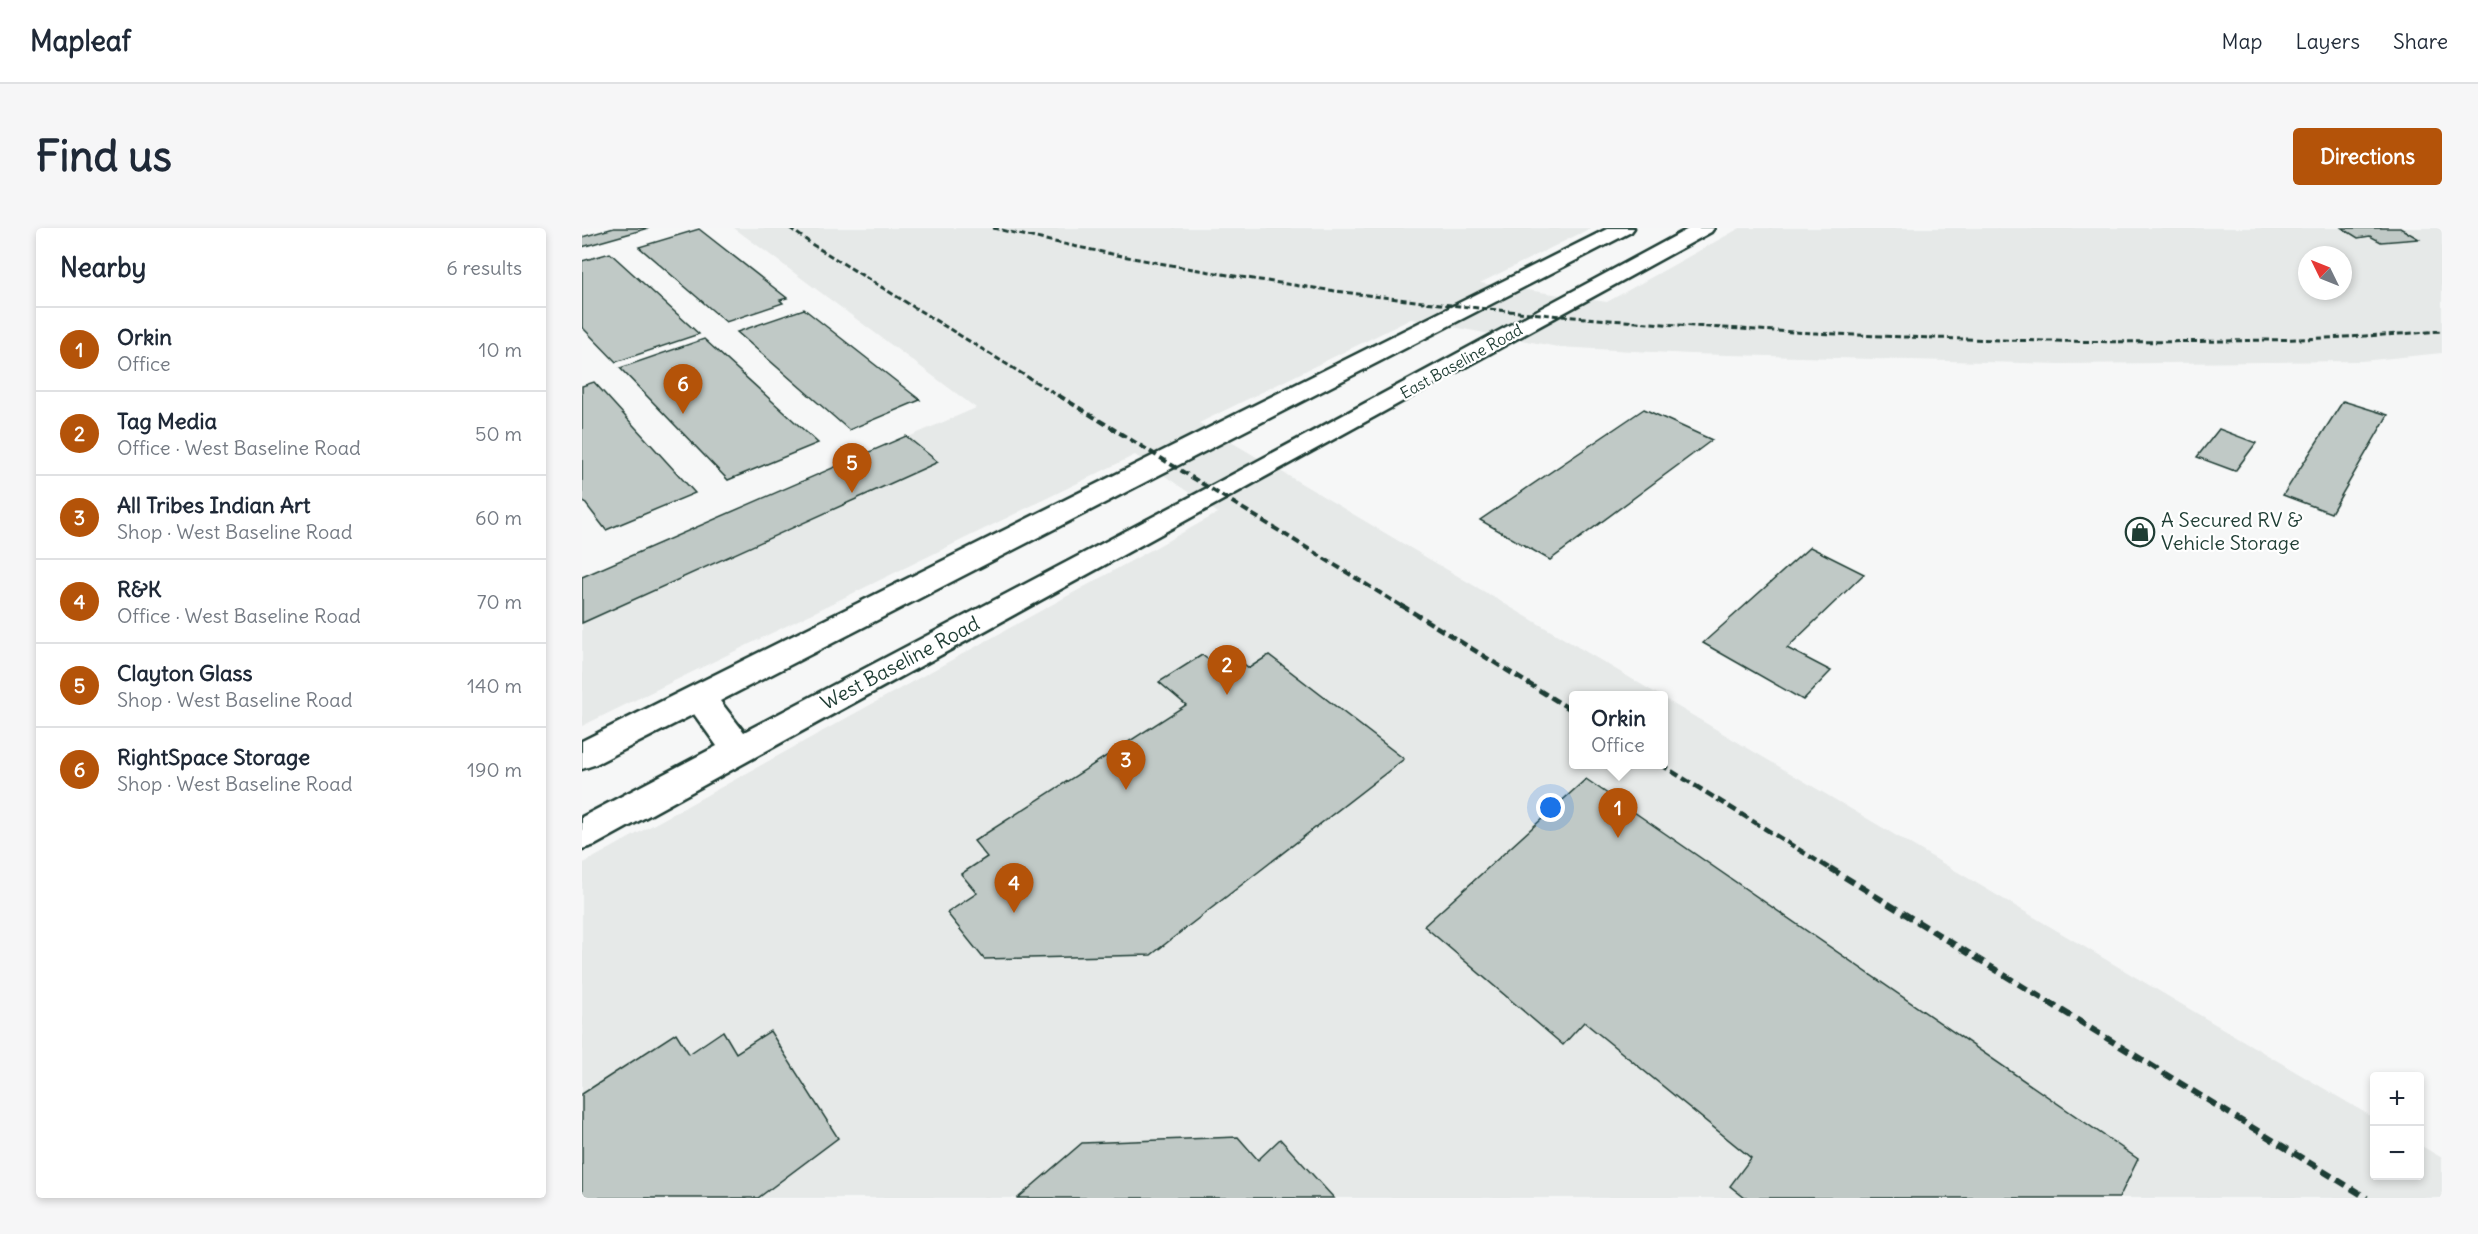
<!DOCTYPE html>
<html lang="en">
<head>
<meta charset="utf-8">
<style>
  body { margin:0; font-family:Delius,sans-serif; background:#f6f6f7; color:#1f2937 }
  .controls { position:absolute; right:18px; bottom:18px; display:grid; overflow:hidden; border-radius:6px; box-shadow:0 3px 9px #0003 }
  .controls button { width:54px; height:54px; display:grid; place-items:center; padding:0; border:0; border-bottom:2px solid #e0e1e3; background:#fff; color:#1f2937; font:30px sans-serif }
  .compass { position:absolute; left:1716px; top:18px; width:54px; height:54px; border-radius:50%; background:#fff; box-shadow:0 3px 9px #0003; rotate:313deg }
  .you { position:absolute; left:969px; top:580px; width:21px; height:21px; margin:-15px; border:4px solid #fff; border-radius:50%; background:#1a73e8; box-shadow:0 0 0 9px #1a73e833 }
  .badge { display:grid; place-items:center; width:39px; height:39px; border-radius:50%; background:#b45309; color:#fff; font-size:20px; font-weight:700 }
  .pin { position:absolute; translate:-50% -50px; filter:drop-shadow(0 2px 3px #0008) }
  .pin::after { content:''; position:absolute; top:32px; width:21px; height:18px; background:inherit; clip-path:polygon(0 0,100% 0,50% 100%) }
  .popup { position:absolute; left:987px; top:463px; width:99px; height:78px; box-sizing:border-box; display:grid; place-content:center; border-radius:6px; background:#fff; filter:drop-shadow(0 2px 4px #0005); font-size:20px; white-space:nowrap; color:#747a83 }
  .popup b { font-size:22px; color:#1f2937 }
  .popup::after { content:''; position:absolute; left:50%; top:100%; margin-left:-12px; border:12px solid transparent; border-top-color:#fff }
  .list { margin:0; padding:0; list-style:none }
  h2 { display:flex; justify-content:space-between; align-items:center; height:78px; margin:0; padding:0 24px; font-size:26px }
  h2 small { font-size:20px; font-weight:400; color:#747a83 }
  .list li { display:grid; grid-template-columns:39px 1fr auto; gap:18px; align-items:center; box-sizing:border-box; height:84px; padding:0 24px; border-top:2px solid #e0e1e3 }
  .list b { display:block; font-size:22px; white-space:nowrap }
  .list p { margin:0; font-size:20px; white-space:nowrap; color:#747a83 }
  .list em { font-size:20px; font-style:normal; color:#747a83 }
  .map { position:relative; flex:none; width:1860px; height:970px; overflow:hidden; border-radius:6px }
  header { display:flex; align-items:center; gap:36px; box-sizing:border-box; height:84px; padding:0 30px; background:#fff; border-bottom:2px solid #e0e1e3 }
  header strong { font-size:28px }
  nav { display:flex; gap:33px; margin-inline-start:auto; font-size:21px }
  .intro { display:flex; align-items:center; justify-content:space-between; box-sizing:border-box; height:144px; padding:0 36px }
  h1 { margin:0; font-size:42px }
  .button { padding:15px 27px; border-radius:6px; background:#b45309; color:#fff; font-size:21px; font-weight:700 }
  main { display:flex; gap:36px; padding:0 36px }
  aside { flex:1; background:#fff; border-radius:6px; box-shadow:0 3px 9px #0003 }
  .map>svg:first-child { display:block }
  .built { fill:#e6e9e8; fill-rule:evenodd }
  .building { fill:#c0c9c6; stroke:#1f3d34; stroke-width:1.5 }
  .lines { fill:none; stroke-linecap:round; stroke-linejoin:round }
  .primary-casing { stroke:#1f3d34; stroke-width:5 }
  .primary { fill:#fff; fill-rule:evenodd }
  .rail-far3 { stroke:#1f3d34; stroke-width:3; stroke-dasharray:6 3; stroke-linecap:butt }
  .rail-far2 { stroke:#1f3d34; stroke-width:4; stroke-dasharray:8 4; stroke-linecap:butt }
  .rail-far1 { stroke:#1f3d34; stroke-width:4.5; stroke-dasharray:9 4.5; stroke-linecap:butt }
  .rail { stroke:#1f3d34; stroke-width:6; stroke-dasharray:11 6; stroke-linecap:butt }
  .labels { text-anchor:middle; stroke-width:4.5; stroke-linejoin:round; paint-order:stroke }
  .far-street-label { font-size:16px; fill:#1f3d34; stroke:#fff }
  .poi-label { font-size:20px; fill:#1f3d34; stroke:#fff; text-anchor:start }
  .street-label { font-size:20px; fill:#1f3d34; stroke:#fff }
</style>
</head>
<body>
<header>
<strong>Mapleaf</strong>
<nav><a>Map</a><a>Layers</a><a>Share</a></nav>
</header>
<div class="intro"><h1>Find us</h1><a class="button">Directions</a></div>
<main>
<aside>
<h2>Nearby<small>6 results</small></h2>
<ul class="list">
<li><span class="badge">1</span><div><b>Orkin</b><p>Office</p></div><em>10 m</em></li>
<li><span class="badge">2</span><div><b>Tag Media</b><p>Office · West Baseline Road</p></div><em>50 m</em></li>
<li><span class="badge">3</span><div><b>All Tribes Indian Art</b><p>Shop · West Baseline Road</p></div><em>60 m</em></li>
<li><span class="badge">4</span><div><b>R&amp;K</b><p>Office · West Baseline Road</p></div><em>70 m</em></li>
<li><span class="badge">5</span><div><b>Clayton Glass</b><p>Shop · West Baseline Road</p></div><em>140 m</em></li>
<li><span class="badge">6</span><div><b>RightSpace Storage</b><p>Shop · West Baseline Road</p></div><em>190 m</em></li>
</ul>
</aside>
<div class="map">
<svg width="1860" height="970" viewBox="0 0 1860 970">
  <rect width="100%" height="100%" fill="#f6f7f7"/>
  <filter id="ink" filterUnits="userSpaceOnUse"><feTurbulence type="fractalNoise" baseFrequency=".0167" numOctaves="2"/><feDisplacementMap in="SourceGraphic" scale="12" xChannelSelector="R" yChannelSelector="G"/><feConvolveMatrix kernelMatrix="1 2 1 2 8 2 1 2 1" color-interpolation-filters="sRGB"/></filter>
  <g filter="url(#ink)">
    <path class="built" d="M152 0H1009L898 55 1025 74 1158 0H1860V125L1780 133 1478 136 1109 126 976 119 829 91 617 195 1077 467 991 468V536H1081V470L1792 890V948H1838V917L1860 930V970H0V636L636 285 553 227 0 498V349L394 180ZM1725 27H1761V63H1725Z"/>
    <g class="building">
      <path d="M32 0H67L0 19V9Z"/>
      <path d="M1760 0H1818L1837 11 1799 14 1788 8 1776 10Z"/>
      <path d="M117 1 205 70 198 72 201 75 144 94 57 19Z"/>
      <path d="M28 25 117 106 34 134 0 99V33Z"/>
      <path d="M222 81 338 172 267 202 155 104Z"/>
      <path d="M122 111 236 215 146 252 38 140Z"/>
      <path d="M12 154 113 265 24 302 0 271V158Z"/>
      <path d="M1761 173 1806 187 1749 285 1701 267Z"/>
      <path d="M1062 181 1130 212 968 332 898 292Z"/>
      <path d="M1637 201 1674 215 1653 243 1615 229Z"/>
      <path d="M324 208 356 234 0 395V349Z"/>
      <path d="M1228 319 1282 346 1205 420 1249 443 1221 472 1121 415Z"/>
      <path d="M620 427 636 439 653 429 667 440 687 427 822 531 569 727 402 731 365 685 395 665 379 646 405 629 392 613 604 477 577 454Z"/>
      <path d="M1004 551 1556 931 1537 970H1163L1148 958 1169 930 1002 794 981 817 842 698Z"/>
      <path d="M141 803 154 825 188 803 256 910 176 970H0V866L94 805 107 826Z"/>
      <path d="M656 909 676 932 698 911 752 970H436L500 915Z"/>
    </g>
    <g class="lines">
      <g class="primary-casing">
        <path id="primary" d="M1027 0H1052L1049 4 138 473 162 504 633 256 1108 0H1132L1129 4 13 617 0 621V589L135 518 112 486 12 537 0 541V513Z"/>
      </g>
      <use href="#primary" class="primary"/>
      <g class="rail-far3">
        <path d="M208 0 231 17 478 169"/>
        <path d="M411 0C679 64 956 91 1231 105 1441 115 1650 119 1860 103"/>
      </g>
      <path class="rail-far2" d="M476 167 821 379"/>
      <g class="rail-far1">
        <path d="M819 377 991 483"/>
        <path d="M1078 536 1250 642"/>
      </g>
      <path class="rail" d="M1248 640 1785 970"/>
    </g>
  </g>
  <defs>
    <g id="shop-ring" transform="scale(1.5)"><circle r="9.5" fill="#fff" stroke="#1f3d34" stroke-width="1.5"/><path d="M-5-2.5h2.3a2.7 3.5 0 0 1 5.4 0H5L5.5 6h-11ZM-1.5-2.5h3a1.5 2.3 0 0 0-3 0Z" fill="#1f3d34"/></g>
  </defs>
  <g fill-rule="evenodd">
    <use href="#shop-ring" x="1558" y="304"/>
  </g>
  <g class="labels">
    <g class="far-street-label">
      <text transform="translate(879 133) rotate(-29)" y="6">East Baseline Road</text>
    </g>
    <g class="poi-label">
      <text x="1579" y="299">A Secured RV &amp;<tspan x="1579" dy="23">Vehicle Storage</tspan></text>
    </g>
    <g class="street-label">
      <text transform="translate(318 435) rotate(-28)" y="7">West Baseline Road</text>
    </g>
  </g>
</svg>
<div class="controls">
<button>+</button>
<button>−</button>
</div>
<svg class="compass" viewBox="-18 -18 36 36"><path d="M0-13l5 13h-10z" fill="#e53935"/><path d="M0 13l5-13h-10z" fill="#747a83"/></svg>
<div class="you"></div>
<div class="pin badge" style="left:1036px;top:610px">1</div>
<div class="popup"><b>Orkin</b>Office</div>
<div class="pin badge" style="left:645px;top:467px">2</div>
<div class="pin badge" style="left:544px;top:562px">3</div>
<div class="pin badge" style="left:432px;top:685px">4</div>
<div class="pin badge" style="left:270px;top:265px">5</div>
<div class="pin badge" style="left:101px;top:186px">6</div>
</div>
</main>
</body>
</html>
